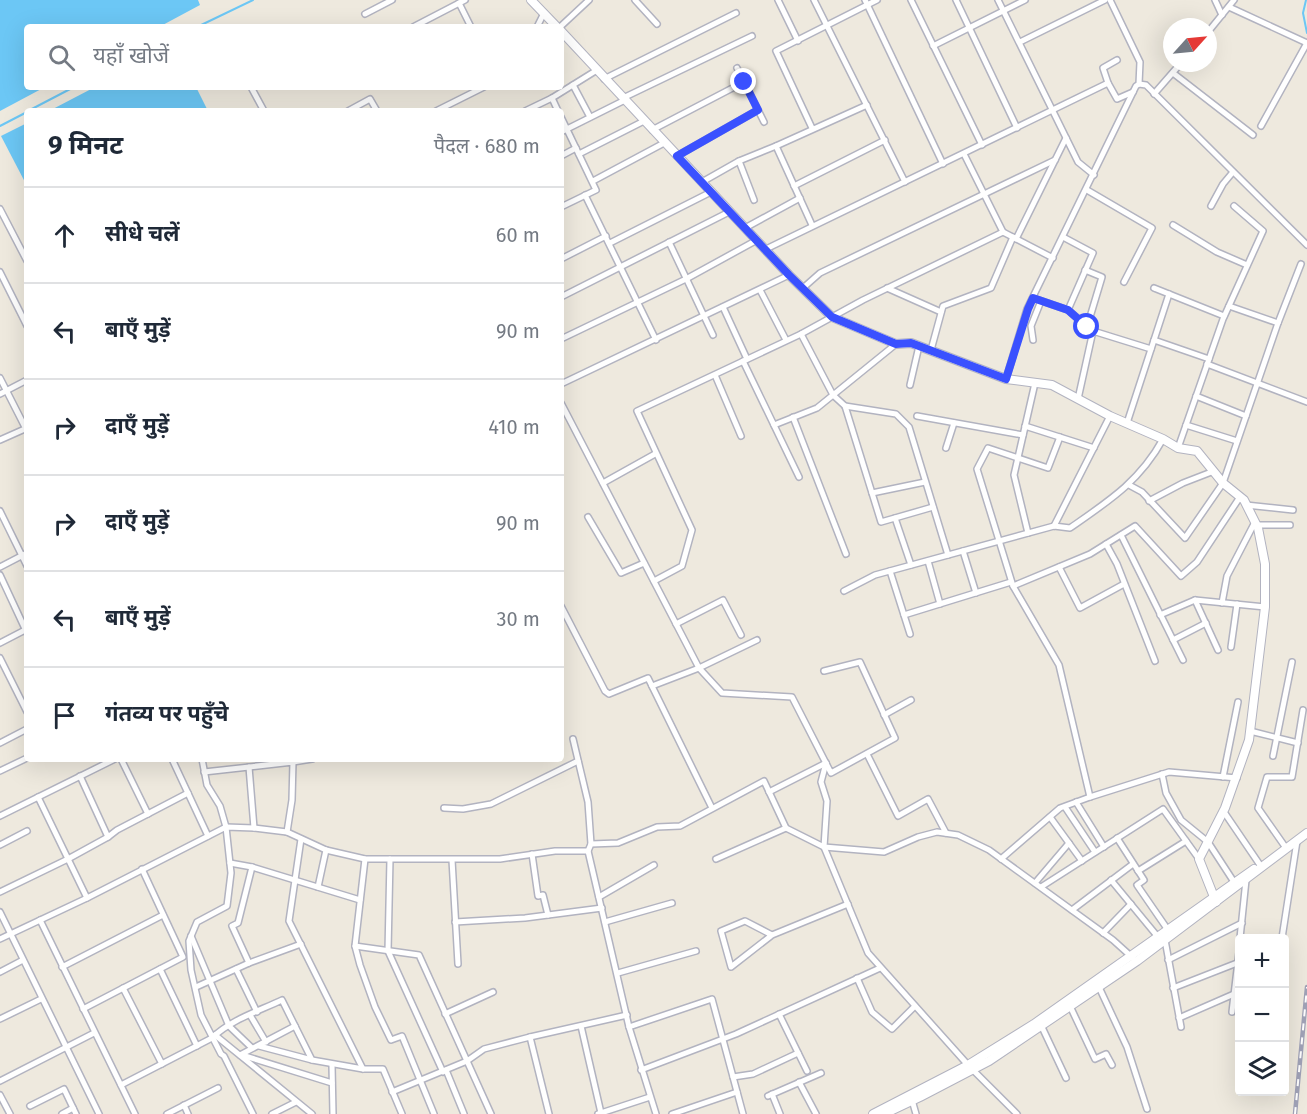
<!DOCTYPE html>
<html lang="hi">
<head>
<meta charset="utf-8">
<style>
  body { margin:0; font-family:"Fira Sans","Noto Sans Devanagari",sans-serif; background:#f2f2f3; color:#1f2937 }
  .controls { position:absolute; right:18px; bottom:18px; display:grid; overflow:hidden; border-radius:6px; box-shadow:0 6px 24px #0002 }
  .controls button { width:54px; height:54px; display:grid; place-items:center; padding:0; border:0; border-bottom:2px solid #e0e1e3; background:#fff; color:#1f2937; font:30px sans-serif }
  .compass { position:absolute; left:1163px; top:18px; width:54px; height:54px; border-radius:50%; background:#fff; box-shadow:0 6px 24px #0002; rotate:63deg }
  .stop { position:absolute; width:18px; height:18px; margin:-14px; border:4px solid #3a51ff; border-radius:50%; background:#fff }
  .stop.end { background:#3a51ff; border-color:#fff; box-shadow:0 2px 6px #0008 }
  .list { margin:0; padding:0; list-style:none }
  h2 { display:flex; justify-content:space-between; align-items:center; height:78px; margin:0; padding:0 24px; font-size:26px }
  h2 small { font-size:20px; font-weight:400; color:#747a83 }
  .list li { display:grid; grid-template-columns:39px 1fr auto; gap:18px; align-items:center; box-sizing:border-box; height:96px; padding:0 24px; border-top:2px solid #e0e1e3 }
  .list b { display:block; font-size:22px; white-space:nowrap }
  .list em { font-size:20px; font-style:normal; color:#747a83 }
  .icon { flex:none; width:33px; height:33px; fill:none; stroke:currentColor; stroke-width:2; stroke-linecap:round; stroke-linejoin:round }
  .map { position:relative; flex:none; width:1307px; height:1114px; overflow:hidden }
  .search { position:absolute; background:#fff; box-shadow:0 6px 24px #0002; left:24px; top:24px; width:540px; height:66px; display:flex; align-items:center; gap:15px; box-sizing:border-box; padding:0 21px; border-radius:6px; color:#747a83; font-size:22px }
  .panel { position:absolute; background:#fff; box-shadow:0 6px 24px #0002; left:24px; top:108px; width:540px; height:654px; border-radius:6px }
  .map>svg:first-child { display:block }
  .water { fill:#6cc7f5 }
  .lines { fill:none; stroke-linecap:round; stroke-linejoin:round }
  .stream { stroke:#6cc7f5; stroke-width:2 }
  .street-casing { stroke:#b2b3c0; stroke-width:8 }
  .secondary-casing { stroke:#b2b3c0; stroke-width:10 }
  .street { stroke:#fff; stroke-width:5 }
  .secondary { stroke:#fff; stroke-width:8 }
  .rail-casing { stroke:#a0a2b7; stroke-width:4.5 }
  .rail { stroke:#fff; stroke-width:2; stroke-dasharray:7; stroke-linecap:butt }
  .route { stroke:#3a51ff; stroke-width:8 }
</style>
</head>
<body>
<div class="map">
<svg width="1307" height="1114" viewBox="0 0 1307 1114">
  <rect width="100%" height="100%" fill="#eee9de"/>
  <g class="water">
    <path d="M0 0H198L200 5 159 27H27V87H45L0 111Z"/>
    <path d="M95 87H196L208 111H49Z"/>
    <path d="M27 123V186L1 136Z"/>
  </g>
  <g class="lines">
    <g class="stream">
      <path d="M1306 0 1303 13 1307 33"/>
      <path d="M197 27 253 0"/>
      <path d="M28 111 74 87"/>
      <path d="M0 126 27 112"/>
    </g>
    <g class="street-casing">
      <g id="street">
        <path d="M635 0 657 24"/>
        <path d="M778 0 798 41"/>
        <path d="M814 0 905 182"/>
        <path d="M865 0 943 164"/>
        <path d="M911 0 982 145"/>
        <path d="M956 0 1017 128"/>
        <path d="M998 0 1078 162 1094 175"/>
        <path d="M1215 0 1222 15"/>
        <path d="M459 3 471 27"/>
        <path d="M1229 7 1307 43"/>
        <path d="M365 14 392 0"/>
        <path d="M413 27 465 0"/>
        <path d="M537 27 544 13"/>
        <path d="M560 27 589 0"/>
        <path d="M1208 32 1234 0"/>
        <path d="M1020 42 1105 0"/>
        <path d="M933 46 1025 0"/>
        <path d="M737 68 764 122"/>
        <path d="M1173 73 1253 135"/>
        <path d="M604 79 736 13"/>
        <path d="M1108 83 1103 68 1117 60"/>
        <path d="M1139 84 1146 85 1307 245"/>
        <path d="M573 85 590 117"/>
        <path d="M251 87 264 111"/>
        <path d="M1154 94 1181 63"/>
        <path d="M552 98 558 111"/>
        <path d="M623 98 752 36"/>
        <path d="M348 111 370 99 377 111"/>
        <path d="M436 111 484 87"/>
        <path d="M525 111 552 98 597 70"/>
        <path d="M561 117 596 190 561 207"/>
        <path d="M1261 126 1307 43"/>
        <path d="M812 128 776 51 877 0"/>
        <path d="M652 130 744 82"/>
        <path d="M561 132 625 100"/>
        <path d="M776 146 812 225"/>
        <path d="M579 154 644 121"/>
        <path d="M561 156 576 148"/>
        <path d="M677 156 758 110"/>
        <path d="M739 161 754 200"/>
        <path d="M593 181 664 143"/>
        <path d="M702 182 739 161 776 146 867 105"/>
        <path d="M794 186 885 140"/>
        <path d="M1087 190 1152 228 1124 282"/>
        <path d="M585 195 656 340"/>
        <path d="M1211 206 1223 184 1233 172"/>
        <path d="M0 209 27 261"/>
        <path d="M1173 225 1217 252 1247 265"/>
        <path d="M745 228 800 198"/>
        <path d="M1003 232 1053 258"/>
        <path d="M1063 237 1093 253 1068 310"/>
        <path d="M1016 239 1066 138"/>
        <path d="M669 242 713 335"/>
        <path d="M610 243 711 192"/>
        <path d="M766 249 1108 83 1117 99 1133 92"/>
        <path d="M561 259 606 236"/>
        <path d="M1085 270 1102 277 1087 327"/>
        <path d="M0 272 27 326"/>
        <path d="M803 288 820 273 1055 160"/>
        <path d="M887 288 941 312"/>
        <path d="M1154 288 1224 316"/>
        <path d="M760 290 786 340"/>
        <path d="M561 297 729 212"/>
        <path d="M1033 298 1068 310 1093 331 1078 399"/>
        <path d="M1229 306 1278 323"/>
        <path d="M723 307 747 359"/>
        <path d="M1093 331 1151 349"/>
        <path d="M801 334 833 395 845 406 881 522 933 507"/>
        <path d="M561 339 686 279 757 240"/>
        <path d="M1033 340 1031 326 1041 301"/>
        <path d="M1154 340 1209 359"/>
        <path d="M931 350 943 306 991 288 1013 237"/>
        <path d="M743 361 799 477"/>
        <path d="M1207 364 1307 402"/>
        <path d="M715 375 741 436"/>
        <path d="M0 378 27 431"/>
        <path d="M1006 379 1027 309 1136 86 1139 84 1140 62 1110 0"/>
        <path d="M561 384 789 275"/>
        <path d="M910 385 919 346"/>
        <path d="M0 394 27 380"/>
        <path d="M1196 396 1246 416"/>
        <path d="M561 403 699 668 722 693 792 697 831 773 895 738 860 662 824 671"/>
        <path d="M845 406 896 414 909 427 948 555"/>
        <path d="M917 416 1023 435"/>
        <path d="M793 417 846 554"/>
        <path d="M1127 423 1169 294"/>
        <path d="M774 425 817 408 896 344"/>
        <path d="M1186 425 1237 441"/>
        <path d="M1025 426 1094 448"/>
        <path d="M1060 437 1048 468 988 448 977 469 1013 586 1059 665 1090 797"/>
        <path d="M0 440 27 428"/>
        <path d="M946 448 954 423"/>
        <path d="M1178 448 1223 319 1263 231 1234 206"/>
        <path d="M603 483 655 454"/>
        <path d="M1129 485 1142 492 1185 538 1223 483 1278 323 1301 264"/>
        <path d="M872 493 925 482"/>
        <path d="M1149 501 1183 483 1214 471"/>
        <path d="M1246 505 1293 510"/>
        <path d="M0 511 27 566"/>
        <path d="M588 517 621 573 644 563"/>
        <path d="M895 518 911 565"/>
        <path d="M1257 525H1290"/>
        <path d="M1054 526 1110 416"/>
        <path d="M1028 533 1014 475 1035 383"/>
        <path d="M1121 535 1183 660"/>
        <path d="M1106 544 1117 564 1155 661"/>
        <path d="M963 551 976 593"/>
        <path d="M928 561 940 604"/>
        <path d="M0 567 27 553"/>
        <path d="M1059 567 1080 608 1124 584"/>
        <path d="M890 571 910 634"/>
        <path d="M0 575 27 633"/>
        <path d="M654 581 682 566 692 530 637 411 801 334 863 300 1003 232 964 154"/>
        <path d="M1013 586 1090 554 1135 526 1181 576 1197 562 1240 497"/>
        <path d="M844 591 875 575 1054 526 1070 528C1109 501 1140 481 1163 439"/>
        <path d="M1195 600 1218 650"/>
        <path d="M1222 603 1227 576 1255 522"/>
        <path d="M561 606 605 691 609 694 648 678 712 808"/>
        <path d="M904 615 1011 582"/>
        <path d="M1160 615 1195 600 1265 607"/>
        <path d="M676 624 723 600 741 635"/>
        <path d="M1173 640 1206 623"/>
        <path d="M0 643 27 629"/>
        <path d="M1231 647 1237 604"/>
        <path d="M0 658 27 712"/>
        <path d="M652 686 699 668 757 640"/>
        <path d="M884 715 911 700"/>
        <path d="M1250 731 1298 743"/>
        <path d="M573 739 588 802 591 844"/>
        <path d="M0 743 27 729"/>
        <path d="M867 754 898 816 928 799 946 833"/>
        <path d="M1273 756 1292 662"/>
        <path d="M121 759 148 814"/>
        <path d="M172 759 208 836"/>
        <path d="M202 759 207 785 220 806 226 827 231 873 227 906 197 922 189 941 191 970 201 1015 221 1054 224 1056 253 1114"/>
        <path d="M293 762 312 759"/>
        <path d="M826 763 821 782 827 801 824 847 868 953 968 1065 1017 1114"/>
        <path d="M249 767 254 828"/>
        <path d="M0 771 27 758"/>
        <path d="M204 772 293 762 292 800 287 832"/>
        <path d="M1162 774 1166 793 1181 820 1208 842 1234 882"/>
        <path d="M80 776 108 837"/>
        <path d="M1223 777 1238 702"/>
        <path d="M769 792 826 763"/>
        <path d="M38 797 87 898"/>
        <path d="M1076 802 1104 847"/>
        <path d="M1065 807 1095 852"/>
        <path d="M444 808 463 809 491 804 578 761"/>
        <path d="M1224 812 1260 865"/>
        <path d="M0 816 115 759"/>
        <path d="M1050 817 1082 861"/>
        <path d="M1117 838 1144 880 1137 885 1168 930"/>
        <path d="M301 839 289 921 363 1069"/>
        <path d="M0 845 27 831"/>
        <path d="M1286 848 1258 808 1267 777H1292L1303 710"/>
        <path d="M588 851 629 1027 656 1114"/>
        <path d="M532 854 538 896 543 895 548 915"/>
        <path d="M365 859 355 946 360 965 375 1007 391 1040 402 1036 434 1114"/>
        <path d="M390 859 388 951 443 1072"/>
        <path d="M716 859 786 828"/>
        <path d="M1001 859 1060 808 1090 797 1169 772 1237 778"/>
        <path d="M452 860 458 964"/>
        <path d="M230 863 252 867 360 900"/>
        <path d="M1138 871 1186 841"/>
        <path d="M1111 880 1158 937"/>
        <path d="M1035 883 1069 843"/>
        <path d="M318 887 326 850"/>
        <path d="M1041 887 1163 809 1199 859"/>
        <path d="M0 892 68 859 108 837 117 830 188 793"/>
        <path d="M599 897 654 865"/>
        <path d="M1072 910 1133 864"/>
        <path d="M0 912 99 1114"/>
        <path d="M40 920 135 1114"/>
        <path d="M455 922 525 918 602 908"/>
        <path d="M605 922 672 903"/>
        <path d="M1103 933 1131 904"/>
        <path d="M772 935 745 921 721 931 731 967 772 935 848 904"/>
        <path d="M191 936 229 1026 252 1048"/>
        <path d="M1240 938 1246 880"/>
        <path d="M1282 938 1297 841"/>
        <path d="M0 939 87 898 226 827 254 828 287 832 326 850 365 859H500L555 851H588L591 844 618 843 657 827 680 826 764 781 786 828 824 847 884 852 918 837 937 832 958 835 989 850 1113 940 1133 958"/>
        <path d="M1165 940 1181 1027"/>
        <path d="M355 946 419 955 491 1114"/>
        <path d="M1168 960 1242 923"/>
        <path d="M249 963 232 926 238 923 252 867"/>
        <path d="M62 967 163 915"/>
        <path d="M160 969 197 1046"/>
        <path d="M236 969 257 1012"/>
        <path d="M0 972 23 960"/>
        <path d="M618 973 696 951"/>
        <path d="M857 978 872 1012 892 1029 915 1006"/>
        <path d="M1098 985 1127 1047 1147 1109"/>
        <path d="M196 987 249 963 301 944"/>
        <path d="M123 988 162 1064"/>
        <path d="M1173 988 1237 963"/>
        <path d="M1070 1006 1095 1059 1106 1054 1112 1065"/>
        <path d="M83 1009 183 957 142 869"/>
        <path d="M1232 1012 1240 944"/>
        <path d="M445 1014 493 992"/>
        <path d="M779 1014 807 1071"/>
        <path d="M250 1015 266 1042"/>
        <path d="M1179 1018 1234 994"/>
        <path d="M0 1019 41 999"/>
        <path d="M1041 1025 1066 1078"/>
        <path d="M581 1026 601 1113"/>
        <path d="M629 1027 712 999 743 1114"/>
        <path d="M215 1035 312 1114"/>
        <path d="M530 1037 549 1114"/>
        <path d="M259 1046 312 1060"/>
        <path d="M240 1055 295 1026"/>
        <path d="M245 1056 332 1083"/>
        <path d="M332 1065 333 1114"/>
        <path d="M446 1070 464 1114"/>
        <path d="M641 1070 736 1034 880 968"/>
        <path d="M733 1077 753 1074 798 1053"/>
        <path d="M0 1081 94 1033"/>
        <path d="M799 1082 816 1114"/>
        <path d="M121 1085 212 1038C230 1020 259 1011 282 1000L312 1060 363 1069H383L402 1114"/>
        <path d="M392 1092 467 1061 484 1049 530 1037 627 1015"/>
        <path d="M772 1094 780 1114"/>
        <path d="M0 1095 10 1114"/>
        <path d="M768 1096 821 1073"/>
        <path d="M912 1100 916 1114"/>
        <path d="M184 1105 188 1114"/>
        <path d="M30 1106 64 1089 76 1114"/>
        <path d="M62 1114 73 1108"/>
        <path d="M167 1114 218 1088"/>
        <path d="M272 1114 296 1102"/>
        <path d="M598 1114 650 1097"/>
        <path d="M672 1114 737 1092"/>
      </g>
    </g>
    <g class="secondary-casing">
      <g id="secondary">
        <path d="M531 0 557 27"/>
        <path d="M561 31 789 275 832 317 896 344 911 343 1006 379 1052 385 1110 416 1163 439 1178 448 1197 451 1223 483 1244 500 1258 528 1265 564V607L1249 740 1225 808 1199 859 1216 902"/>
        <path d="M873 1114 968 1065 1034 1024 1254 869"/>
        <path d="M884 1114 920 1097 989 1061 1137 961 1307 833"/>
      </g>
    </g>
    <use href="#street" class="street"/>
    <use href="#secondary" class="secondary"/>
    <g class="rail-casing">
      <path id="rail" d="M1295 1114 1307 987"/>
    </g>
    <use href="#rail" class="rail"/>
  </g>
  <g class="lines">
    <path class="route" d="M744 82 758 110 677 156 789 275 832 317 896 344 911 343 1006 379 1028 309 1033 298 1068 310 1087 327"/>
  </g>
</svg>
<div class="controls">
<button>+</button>
<button>−</button>
<button><svg class="icon" aria-label="layers" viewBox="0 0 24 24"><path d="M12 4l9 5-9 5-9-5zM3 14l9 5 9-5"/></svg></button>
</div>
<svg class="compass" viewBox="-18 -18 36 36"><path d="M0-13l5 13h-10z" fill="#e53935"/><path d="M0 13l5-13h-10z" fill="#747a83"/></svg>
<div class="stop" style="left:1087px;top:327px"></div>
<div class="stop end" style="left:744px;top:82px"></div>
<div class="search"><svg class="icon" aria-label="search" viewBox="0 0 24 24"><circle cx="10" cy="10" r="6"/><path d="M15 15l6 6"/></svg>यहाँ खोजें</div>
<section class="panel">
<h2>9 मिनट<small>पैदल · 680 m</small></h2>
<ul class="list">
<li><svg class="icon" aria-label="ahead" viewBox="0 0 24 24"><path d="M12 20V5M6 11l6-6 6 6"/></svg><div><b>सीधे चलें</b></div><em>60 m</em></li>
<li><svg class="icon" aria-label="left" viewBox="0 0 24 24"><path d="M17 20v-9H6M10 6l-5 5 5 5"/></svg><div><b>बाएँ मुड़ें</b></div><em>90 m</em></li>
<li><svg class="icon" aria-label="right" viewBox="0 0 24 24"><path d="M7 20v-9h11M14 6l5 5-5 5"/></svg><div><b>दाएँ मुड़ें</b></div><em>410 m</em></li>
<li><svg class="icon" aria-label="right" viewBox="0 0 24 24"><path d="M7 20v-9h11M14 6l5 5-5 5"/></svg><div><b>दाएँ मुड़ें</b></div><em>90 m</em></li>
<li><svg class="icon" aria-label="left" viewBox="0 0 24 24"><path d="M17 20v-9H6M10 6l-5 5 5 5"/></svg><div><b>बाएँ मुड़ें</b></div><em>30 m</em></li>
<li><svg class="icon" aria-label="arrive" viewBox="0 0 24 24"><path d="M6 21V4h12l-3 4 3 4H6"/></svg><div><b>गंतव्य पर पहुँचे</b></div></li>
</ul>
</section>
</div>
</body>
</html>
